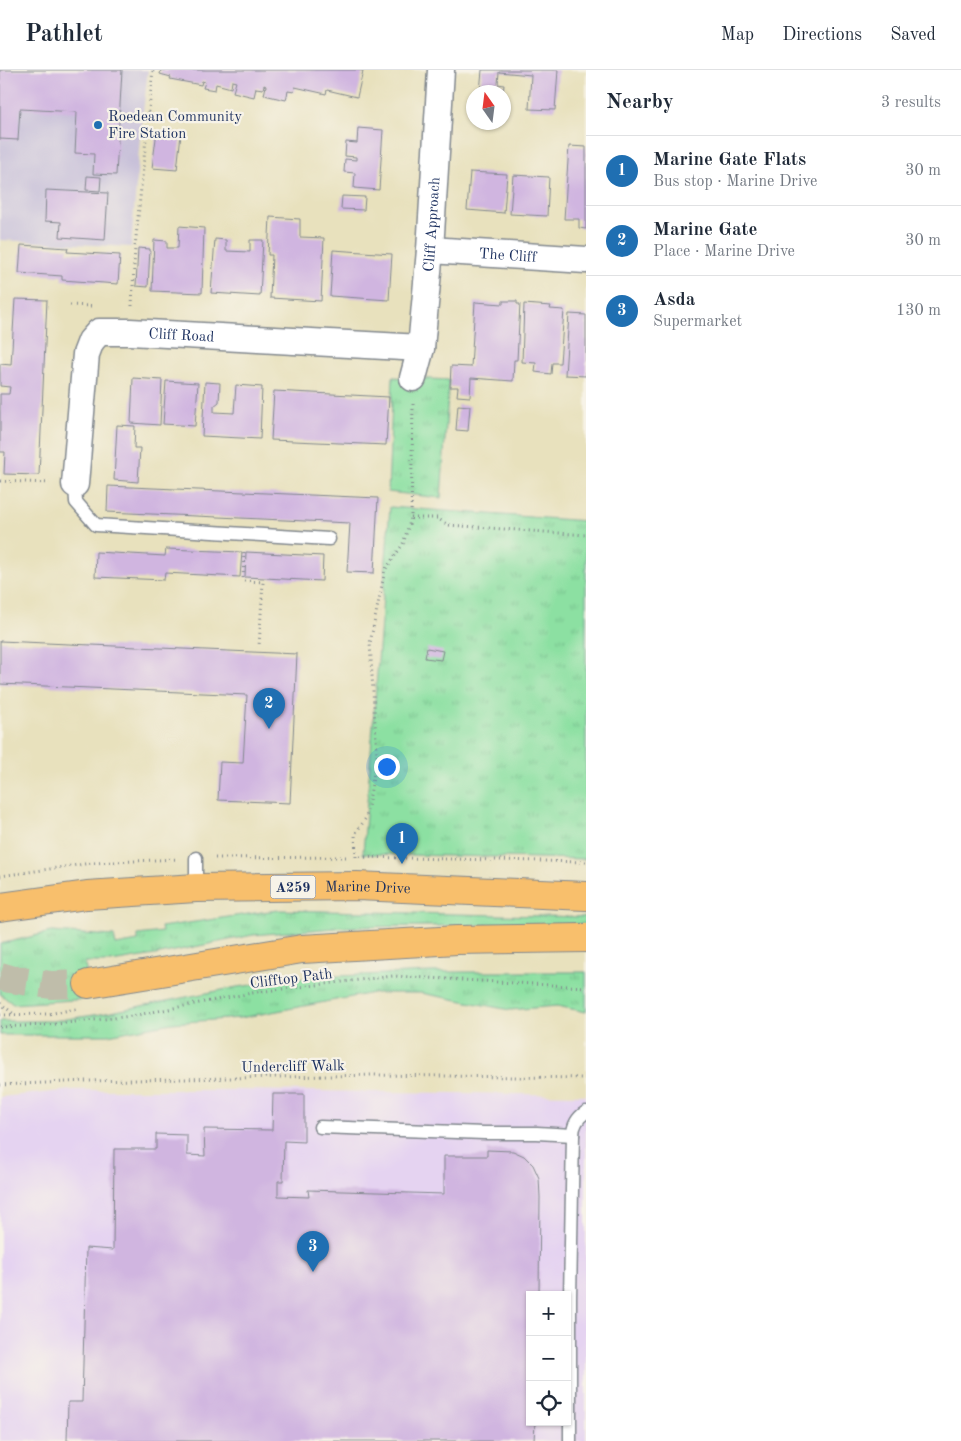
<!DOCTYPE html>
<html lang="en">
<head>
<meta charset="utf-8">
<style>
  body { margin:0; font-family:"Old Standard TT",serif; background:#f2f2f3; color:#1f2937 }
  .controls { position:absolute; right:15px; bottom:15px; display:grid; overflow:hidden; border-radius:0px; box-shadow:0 1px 4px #0004 }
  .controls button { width:45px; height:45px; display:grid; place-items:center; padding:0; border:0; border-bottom:1px solid #e0e1e3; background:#fff; color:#1f2937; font:25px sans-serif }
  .compass { position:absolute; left:466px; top:15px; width:45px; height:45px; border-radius:50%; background:#fff; box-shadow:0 1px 4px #0004; rotate:346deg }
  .you { position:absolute; left:386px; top:696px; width:18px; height:18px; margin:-12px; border:4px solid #fff; border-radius:50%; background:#1a73e8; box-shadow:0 0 0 8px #1a73e833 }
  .badge { display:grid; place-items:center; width:32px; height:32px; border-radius:50%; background:#1f6fb2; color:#fff; font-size:16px; font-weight:700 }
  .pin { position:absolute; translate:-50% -41px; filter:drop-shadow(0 1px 2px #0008) }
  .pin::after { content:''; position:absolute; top:26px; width:18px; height:15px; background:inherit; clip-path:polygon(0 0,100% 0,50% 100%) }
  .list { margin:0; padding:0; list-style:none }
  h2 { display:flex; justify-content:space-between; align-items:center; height:65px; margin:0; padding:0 20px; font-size:21px }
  h2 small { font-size:16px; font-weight:400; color:#747a83 }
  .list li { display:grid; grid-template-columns:32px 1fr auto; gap:15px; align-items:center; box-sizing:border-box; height:70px; padding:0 20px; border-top:1px solid #e0e1e3 }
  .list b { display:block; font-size:19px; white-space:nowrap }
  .list p { margin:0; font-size:16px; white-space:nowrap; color:#747a83 }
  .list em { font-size:16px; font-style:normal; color:#747a83 }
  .icon { flex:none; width:28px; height:28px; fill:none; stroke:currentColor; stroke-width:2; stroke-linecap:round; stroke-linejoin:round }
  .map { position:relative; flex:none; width:586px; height:1371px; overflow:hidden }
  header { display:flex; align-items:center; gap:30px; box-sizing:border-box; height:70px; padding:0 25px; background:#fff; border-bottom:1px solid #e0e1e3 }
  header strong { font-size:24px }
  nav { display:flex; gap:28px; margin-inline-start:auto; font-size:18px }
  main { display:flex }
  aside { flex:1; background:#fff }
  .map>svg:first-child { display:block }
  .built { fill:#e5d3f1; fill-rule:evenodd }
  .industrial { fill:#c7c0d9 }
  .grass { fill:url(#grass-tufts); stroke:#548880 }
  .building { fill:#d0b5e0 }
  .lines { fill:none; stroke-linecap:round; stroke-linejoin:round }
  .primary-tunnel { stroke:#bfbdaa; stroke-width:28; stroke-dasharray:28 14; stroke-linecap:butt }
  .service-casing { stroke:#82888e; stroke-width:15 }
  .minor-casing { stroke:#82888e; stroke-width:29 }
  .primary-casing { stroke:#82888e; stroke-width:30 }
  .path { stroke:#82888e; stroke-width:3; stroke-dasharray:1 4; stroke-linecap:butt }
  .service { stroke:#fff; stroke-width:12 }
  .minor { stroke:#fff; stroke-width:26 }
  .primary { stroke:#f8bf6c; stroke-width:28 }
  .poi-dot { fill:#1f6fb2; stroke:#f7f3e8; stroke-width:2 }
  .labels { text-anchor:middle; stroke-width:4.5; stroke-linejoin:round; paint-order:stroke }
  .shield { fill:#f7f3e8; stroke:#5d6a87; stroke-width:1 }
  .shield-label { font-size:14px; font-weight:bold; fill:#1b2f5e }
  .poi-label { font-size:15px; fill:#1b2f5e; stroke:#f7f3e8; text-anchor:start }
  .street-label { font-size:15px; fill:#1b2f5e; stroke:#f7f3e8 }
</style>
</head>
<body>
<header>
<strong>Pathlet</strong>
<nav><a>Map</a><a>Directions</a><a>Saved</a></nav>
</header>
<main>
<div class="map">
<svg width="586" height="1371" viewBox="0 0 586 1371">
  <defs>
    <pattern id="grass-tufts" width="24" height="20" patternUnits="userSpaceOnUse" patternTransform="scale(1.25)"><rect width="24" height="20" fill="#8ce0a2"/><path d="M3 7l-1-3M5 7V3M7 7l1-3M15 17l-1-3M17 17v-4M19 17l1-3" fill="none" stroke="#78c08e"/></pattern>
  </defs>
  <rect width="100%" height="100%" fill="#f7f3e8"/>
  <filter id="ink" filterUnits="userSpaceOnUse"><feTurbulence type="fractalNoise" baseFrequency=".02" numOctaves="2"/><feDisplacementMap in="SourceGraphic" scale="10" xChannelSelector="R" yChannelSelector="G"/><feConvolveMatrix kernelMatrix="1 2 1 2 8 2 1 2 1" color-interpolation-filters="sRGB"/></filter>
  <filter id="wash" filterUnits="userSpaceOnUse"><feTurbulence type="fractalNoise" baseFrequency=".0096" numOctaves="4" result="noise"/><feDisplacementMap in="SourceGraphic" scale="20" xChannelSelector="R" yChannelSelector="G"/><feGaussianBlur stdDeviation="1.12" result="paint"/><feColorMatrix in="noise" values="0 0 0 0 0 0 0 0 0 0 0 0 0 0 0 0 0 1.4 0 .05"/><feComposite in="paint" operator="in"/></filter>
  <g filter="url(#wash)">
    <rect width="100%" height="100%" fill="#e8e1bd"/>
    <path class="built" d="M72 1020H239L586 1025V1371H0V1027ZM530 1225H567V1352H530Z"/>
    <path class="industrial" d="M0 0H148L140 67 131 177 0 170Z"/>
    <g class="grass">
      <path d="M393 307 449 310 441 428 388 422Z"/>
      <path d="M390 437 586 451V789L363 784Z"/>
      <path d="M279 840 586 847V854L347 857 253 865 155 885 111 892H85L89 929 13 934 0 924V874L51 862 114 866 116 875 138 871V865L162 862 161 857 262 842Z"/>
      <path d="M432 902H586V942L557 936 510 940 421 923H373L240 948 172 953 108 965H0V951H52L101 944 237 917 314 907Z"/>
    </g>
    <g id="blocks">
      <g class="building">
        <path d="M0 0H122L116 105 93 104 94 84 75 83 77 42 20 39 18 70 0 69Z"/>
        <path d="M161 0H359L363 1 357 27 327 20 326 24 295 17 294 22 288 21 286 30 264 25 266 16 264 15 263 19 256 18 254 27 233 22 236 12 232 11 231 18 216 14 215 20 203 18 205 12 202 11 201 15 170 9 171 7 160 4Z"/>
        <path d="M482 0H558L555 40 529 39 531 5 499 2 498 14 504 15 503 22H480Z"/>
        <path d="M358 58 383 60 379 120 354 118 355 103 344 102 345 89 356 90V87L345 86 346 72 357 73Z"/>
        <path d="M157 61 181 64 177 100 152 98Z"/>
        <path d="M569 76 586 77V159L579 158V149H564Z"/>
        <path d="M470 102 507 104 504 143 467 140Z"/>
        <path d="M513 105 549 107 547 146 510 144Z"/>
        <path d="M87 106 101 107 100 121 86 120Z"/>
        <path d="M46 120 108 123 105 170 60 167 61 152 45 151Z"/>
        <path d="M342 126 365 127 364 140 341 139Z"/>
        <path d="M270 147 300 149V167L324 168 321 231 270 228 272 185H268Z"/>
        <path d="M179 156 204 158 202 223 152 221 154 170 167 171V178H178Z"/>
        <path d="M215 169 226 170V181L250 182V170H263L260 226 211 223Z"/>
        <path d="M21 175 68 178 67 182 120 185 118 214 62 210V206L19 203Z"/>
        <path d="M138 178 150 179 148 217 136 216Z"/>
        <path d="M333 180 392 184 389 230 330 226Z"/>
        <path d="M15 229 47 230 39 405 4 404 5 382H0V324H9L10 317 0 316V294L11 295Z"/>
        <path d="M503 231H517V234H520L517 290H514L513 311 471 308 470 327 457 326 458 317H450L451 296 471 297 475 232 503 234Z"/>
        <path d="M524 234 551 236 550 239 564 240 560 293H552L551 304 535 302 536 293 522 292Z"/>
        <path d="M569 244 586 245V306L565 305Z"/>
        <path d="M133 308 162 310 160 355 131 353Z"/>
        <path d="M166 311 198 313 195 356 163 354Z"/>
        <path d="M205 312 220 313 219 332 214 336V342L234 343 236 315 262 317 260 369 202 366Z"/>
        <path d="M274 321 389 327 386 375 271 370Z"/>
        <path d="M458 335 470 336 468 361 456 360Z"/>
        <path d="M117 355 135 356 134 378H140L138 412 114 410Z"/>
        <path d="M108 416 378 428 374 503 347 502 350 453 107 442Z"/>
        <path d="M166 479 242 482 240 507 165 503 164 510 95 507 96 482 165 486Z"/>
        <path d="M246 482 323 486 322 511 245 507Z"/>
        <path d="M0 571 297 584 290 733 218 730 220 692 243 693 247 625 0 614Z"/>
        <path d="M427 578 443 581 441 590 425 588Z"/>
        <path d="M273 1024H304V1072L284 1071 283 1111H278V1126L309 1127 308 1120 444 1124V1086H487V1080L513 1081 524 1086 533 1095 539 1108 540 1127 539 1225H530V1352H535L534 1371H67L68 1332H82L86 1178 113 1180 114 1079H156V1064L187 1065V1085L205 1086 204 1059 272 1060Z"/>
      </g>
    </g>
  </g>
  <g filter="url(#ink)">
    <use href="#blocks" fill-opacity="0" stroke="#82888e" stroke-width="1"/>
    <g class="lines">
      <path class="primary-tunnel" d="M0 906 10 909 51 915 88 914"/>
      <g class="service-casing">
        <g id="service">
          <path d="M75 414 76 432 96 455 329 469"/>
          <path d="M196 788V818"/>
          <path d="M320 1057 484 1063H537L573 1065"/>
          <path d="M570 1371V1228L573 1065C573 1055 577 1048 586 1042"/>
        </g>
      </g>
      <g class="minor-casing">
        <g id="minor">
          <path id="s1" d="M430 180 586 190"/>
          <path id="s2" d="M413 308 421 278 430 180 441 0"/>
          <path id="s3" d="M75 414 86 284 91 271 99 262H130L421 278"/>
        </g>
      </g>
      <g class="primary-casing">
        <g id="primary">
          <path id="s4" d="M0 837 87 825 196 818 357 816 586 826"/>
          <path d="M88 914 302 879 457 870 586 868"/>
        </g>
      </g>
      <g class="path">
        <path d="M70 235 92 236"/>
        <path d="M132 236 135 177 153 0"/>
        <path d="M0 411 50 413"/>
        <path d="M411 448H437L448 455 586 465"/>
        <path d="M244 482 243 511 263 512 259 576"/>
        <path d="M356 787 355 764 366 748 377 685 370 573 385 500 403 474 411 448 413 334"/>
        <path d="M360 787 586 792"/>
        <path d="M215 788 348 787"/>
        <path d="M0 806 92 793 178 789"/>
        <path d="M0 933 15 945"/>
        <path d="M0 945 48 944 76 939"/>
        <path d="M0 957 47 955 132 946 257 922 393 906 586 917"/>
        <path d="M0 1015 87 1011 374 1005 586 1008"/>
      </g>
      <use href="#service" class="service"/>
      <use href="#minor" class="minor"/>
      <use href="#primary" class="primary"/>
    </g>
  </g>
  <circle class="poi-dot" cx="98" cy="55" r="5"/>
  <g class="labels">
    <rect class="shield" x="270.5" y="805.5" width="45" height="23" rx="4"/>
    <g class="shield-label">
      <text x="293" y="822">A259</text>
    </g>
    <g class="poi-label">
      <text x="108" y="51">Roedean Community<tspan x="108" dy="17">Fire Station</tspan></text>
    </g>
    <g class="street-label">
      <text dy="5" stroke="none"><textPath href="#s2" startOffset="155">Cliff Approach</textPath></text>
      <text dy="5" stroke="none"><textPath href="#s1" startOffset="78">The Cliff</textPath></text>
      <text dy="5" stroke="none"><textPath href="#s3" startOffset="239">Cliff Road</textPath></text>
      <text dy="5" stroke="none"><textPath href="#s4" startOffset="369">Marine Drive</textPath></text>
      <text transform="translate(291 908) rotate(-7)" y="5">Clifftop Path</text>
      <text transform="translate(293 996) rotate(-1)" y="5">Undercliff Walk</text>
    </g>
  </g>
</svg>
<div class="controls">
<button>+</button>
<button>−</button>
<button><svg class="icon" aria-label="locate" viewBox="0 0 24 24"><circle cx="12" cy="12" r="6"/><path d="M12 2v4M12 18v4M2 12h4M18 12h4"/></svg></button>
</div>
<svg class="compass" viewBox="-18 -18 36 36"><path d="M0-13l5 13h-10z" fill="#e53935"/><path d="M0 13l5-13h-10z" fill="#747a83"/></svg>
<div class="you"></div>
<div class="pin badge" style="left:402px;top:794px">1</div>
<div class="pin badge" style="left:269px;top:659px">2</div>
<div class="pin badge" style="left:313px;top:1202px">3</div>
</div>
<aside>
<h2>Nearby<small>3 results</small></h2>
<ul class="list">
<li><span class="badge">1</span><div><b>Marine Gate Flats</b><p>Bus stop · Marine Drive</p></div><em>30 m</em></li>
<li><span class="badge">2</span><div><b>Marine Gate</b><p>Place · Marine Drive</p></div><em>30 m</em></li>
<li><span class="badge">3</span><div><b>Asda</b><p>Supermarket</p></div><em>130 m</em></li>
</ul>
</aside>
</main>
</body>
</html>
